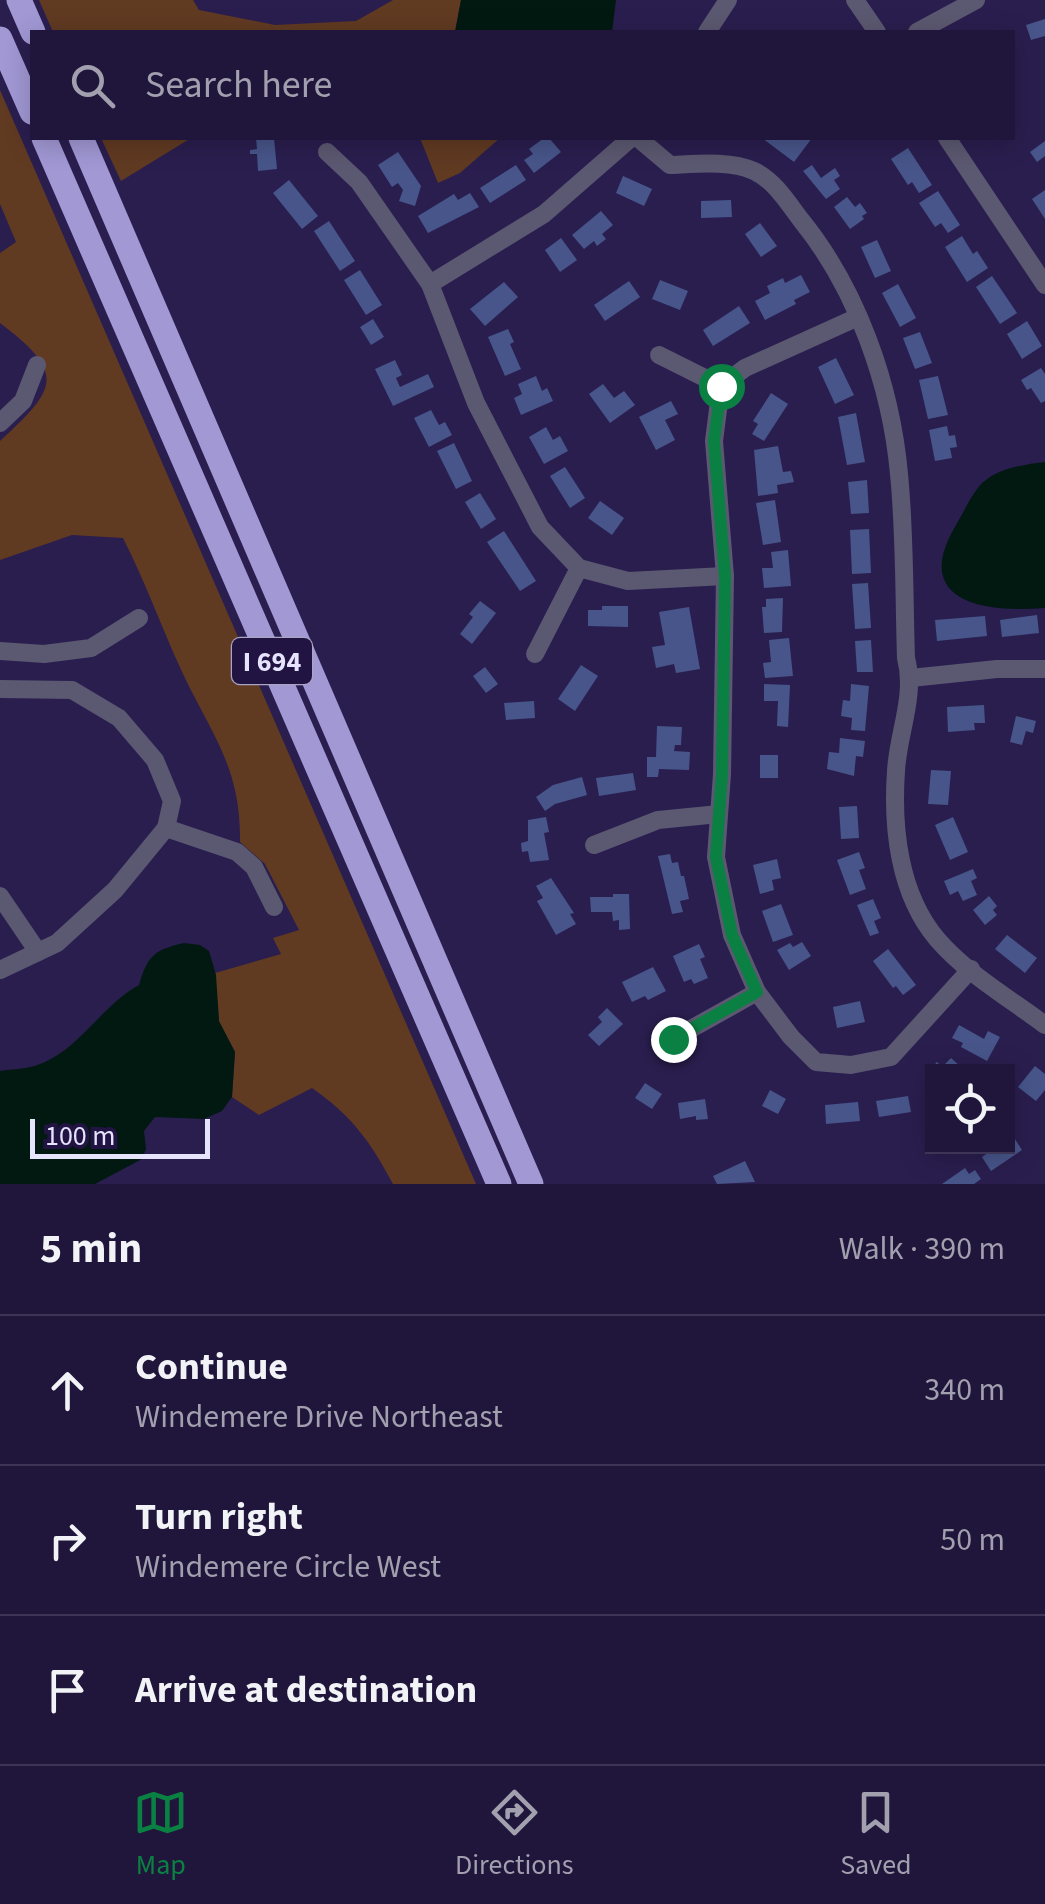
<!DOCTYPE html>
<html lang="en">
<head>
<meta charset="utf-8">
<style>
  body { margin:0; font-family:"Source Sans 3",sans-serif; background:#281f42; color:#f1f3f6 }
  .controls { position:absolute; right:30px; bottom:30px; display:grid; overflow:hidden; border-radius:0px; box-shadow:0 5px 25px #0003 }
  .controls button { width:90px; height:90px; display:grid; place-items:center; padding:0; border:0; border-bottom:2px solid #3d3555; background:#20163b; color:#f1f3f6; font:50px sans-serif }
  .scale { position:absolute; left:30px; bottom:25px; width:180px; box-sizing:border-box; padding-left:10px; border:5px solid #e6e3fd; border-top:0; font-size:28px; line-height:35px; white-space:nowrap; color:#e6e3fd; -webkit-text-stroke:8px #211443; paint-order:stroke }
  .stop { position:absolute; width:30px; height:30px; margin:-22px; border:8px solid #0b8043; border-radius:50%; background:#fff }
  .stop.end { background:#0b8043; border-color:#fff; box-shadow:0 2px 10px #0008 }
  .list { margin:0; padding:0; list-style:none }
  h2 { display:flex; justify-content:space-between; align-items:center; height:130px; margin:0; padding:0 40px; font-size:42px }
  h2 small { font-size:32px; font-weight:400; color:#a29faf }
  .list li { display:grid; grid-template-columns:65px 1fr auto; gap:30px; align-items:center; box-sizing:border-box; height:150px; padding:0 40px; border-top:2px solid #3d3555 }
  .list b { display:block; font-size:38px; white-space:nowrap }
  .list p { margin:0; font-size:32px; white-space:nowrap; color:#a29faf }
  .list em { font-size:32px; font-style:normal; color:#a29faf }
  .icon { flex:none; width:55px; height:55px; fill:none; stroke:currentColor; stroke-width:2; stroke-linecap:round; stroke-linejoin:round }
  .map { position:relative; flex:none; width:1045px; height:1184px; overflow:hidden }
  .search { position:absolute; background:#20163b; box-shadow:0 5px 25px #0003; left:30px; right:30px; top:30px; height:110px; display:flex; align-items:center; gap:25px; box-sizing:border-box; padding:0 35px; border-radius:0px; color:#a29faf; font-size:38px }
  .sheet { height:580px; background:#20163b }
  nav { display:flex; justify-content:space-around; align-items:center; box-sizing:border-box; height:140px; border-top:2px solid #3d3555; background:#20163b; font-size:28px; color:#a29faf }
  nav a { display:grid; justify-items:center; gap:5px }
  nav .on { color:#0b8043 }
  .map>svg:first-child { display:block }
  .green { fill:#613a22 }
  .water { fill:#021912 }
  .building { fill:#47558a }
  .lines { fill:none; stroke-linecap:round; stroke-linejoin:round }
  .minor { stroke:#5b5871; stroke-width:18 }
  .highway { stroke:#a198d4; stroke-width:25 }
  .route { stroke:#0b8043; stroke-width:12 }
  .labels { text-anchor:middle; stroke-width:9; stroke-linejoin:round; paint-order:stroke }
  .shield { fill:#211443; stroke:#aba5c5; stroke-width:2.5 }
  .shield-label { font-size:28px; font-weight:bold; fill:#e6e3fd }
</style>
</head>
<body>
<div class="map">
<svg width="1045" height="1184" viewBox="0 0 1045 1184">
  <rect width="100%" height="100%" fill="#2a1e4f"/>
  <g class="green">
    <path d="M39 0H193L199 10 275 25 356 21 393 0H461L455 32H53Z"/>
    <path d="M0 90 476 1184H393C370 1141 352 1116 312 1088L259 1115 232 1097 235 1052 219 1022 215 973 281 954 273 938 299 930 265 864 240 842C241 768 213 737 183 674 162 629 146 583 123 538L72 535 0 560V441C58 388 66 373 0 323V253L16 242 0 204Z"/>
    <path d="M101 138H191L121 181Z"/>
    <path d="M420 138H500L460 173 438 183Z"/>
  </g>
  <g class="water">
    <path d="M461 0H616L612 32H455Z"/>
    <path d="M1045 462V608C984 613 910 602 956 525 964 512 974 488 986 480 1001 468 1027 464 1045 462Z"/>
    <path d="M184 943 200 945 209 951 216 975 219 1021 235 1052 232 1097 222 1111 204 1119 155 1117 144 1131 146 1149 142 1159 95 1184H0V1071C12 1069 28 1069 40 1064 80 1049 102 1005 139 985 148 955 154 950 184 943Z"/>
  </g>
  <g class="building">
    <path d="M1045 19V36L1031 40 1026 25Z"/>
    <path d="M256 138H274L277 169 258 171 257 154H250V150L257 149Z"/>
    <path d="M544 138H549L561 152 534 173 524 160 533 154 529 149Z"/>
    <path d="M762 138H812L794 162Z"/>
    <path d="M1045 141V156L1037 162 1030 152Z"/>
    <path d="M908 148 932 185 919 193 912 182 908 185 891 159Z"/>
    <path d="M398 152 421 186 415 206 399 201 403 190 398 183 392 187 378 165Z"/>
    <path d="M516 165 526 180 490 203 480 188Z"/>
    <path d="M812 165 821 178 835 168 840 176 834 180 840 189 826 199 803 171Z"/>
    <path d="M623 176 652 189 644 206 616 193Z"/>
    <path d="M289 180 318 216 302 229 273 193Z"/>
    <path d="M1045 190V219L1032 199Z"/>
    <path d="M938 191 960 225 948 233 941 223 935 227 919 203Z"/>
    <path d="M470 193 479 207 428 233 418 216 454 194 458 200Z"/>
    <path d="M847 197 855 207 860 203 867 213 862 216 864 219 850 229 834 207Z"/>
    <path d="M731 200 732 217 701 218V201Z"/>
    <path d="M601 211 613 225 602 234 606 239 597 246 594 241 584 249 572 235Z"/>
    <path d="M329 221 355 261 340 271 314 231Z"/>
    <path d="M760 223 777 246 761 257 745 234Z"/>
    <path d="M962 236 973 254 977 251 988 268 967 282 945 247Z"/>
    <path d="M561 238 577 260 560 272 545 250Z"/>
    <path d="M877 240 891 271 875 278 861 247Z"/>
    <path d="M360 270 382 305 366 315 344 280Z"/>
    <path d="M801 275 810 292 794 300 796 304 765 320 755 301 770 293 767 286 783 278 785 283Z"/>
    <path d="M992 276 1017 313 1000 324 976 287Z"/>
    <path d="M660 280 688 291 680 310 652 299Z"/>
    <path d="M629 281 640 297 605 321 594 305Z"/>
    <path d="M504 282 518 297 485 326 470 309Z"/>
    <path d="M898 284 916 318 900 327 882 293Z"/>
    <path d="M739 306 750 323 713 346 703 330Z"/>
    <path d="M373 319 384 337 371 345 360 327Z"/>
    <path d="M1027 321 1042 346 1022 359 1007 334Z"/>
    <path d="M508 329 514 342 510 344 521 369 505 376 488 337Z"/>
    <path d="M920 332 932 363 915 369 903 338Z"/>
    <path d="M836 358 854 395 835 404 818 367Z"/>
    <path d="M395 360 402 375 396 378 400 387 428 374 434 387 393 406 375 369Z"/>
    <path d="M1041 368 1045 374V401L1041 403 1031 388 1027 390 1021 380Z"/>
    <path d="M536 376 542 391 547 388 553 401 521 415 514 398 522 394 518 384Z"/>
    <path d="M938 376 948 415 928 419 919 380Z"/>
    <path d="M603 384 614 398 624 391 635 405 610 423 589 394Z"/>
    <path d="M771 393 788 404 764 441 752 434 758 424 753 421Z"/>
    <path d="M671 401 678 414 665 420 675 440 656 450 639 417Z"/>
    <path d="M431 410 439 425 445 422 452 435 429 447 414 418Z"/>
    <path d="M856 413 865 462 847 465 838 417Z"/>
    <path d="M947 426 949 436 955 435 957 447 950 448 952 458 935 461 929 430Z"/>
    <path d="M546 427 553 440 560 436 568 451 544 464 529 437Z"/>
    <path d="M454 443 472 481 456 489 437 451Z"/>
    <path d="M778 446 783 472 791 471 794 482 777 485 778 493 758 496 754 450Z"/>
    <path d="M565 467 585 498 570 508 550 476Z"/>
    <path d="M867 480 869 513 851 514 848 482Z"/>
    <path d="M480 493 496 519 481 529 465 502Z"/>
    <path d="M775 500 781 542 763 545 756 503Z"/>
    <path d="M600 501 624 518 612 535 588 518Z"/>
    <path d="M869 529 871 573 852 574 850 530Z"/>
    <path d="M504 531 536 581 520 591 487 542Z"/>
    <path d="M788 550 791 586 764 588 762 568H773L771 552Z"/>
    <path d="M868 583 871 628 855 629 852 584Z"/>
    <path d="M783 598 782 632 764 633 762 607H766V599Z"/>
    <path d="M480 601 496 613 472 644 460 634 473 617 469 614Z"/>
    <path d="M602 606H628V627L588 626V610H602Z"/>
    <path d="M689 607 700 669 676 673 674 664 656 668 652 647 665 645 659 612Z"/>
    <path d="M1037 615 1039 633 1002 637 1000 620Z"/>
    <path d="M985 616 987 636 937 641 935 620Z"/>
    <path d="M789 638 793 676 765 678 763 663 771 662 769 640Z"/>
    <path d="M871 640 873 672H857L855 641Z"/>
    <path d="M581 665 598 676 575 711 558 699Z"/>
    <path d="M485 667 498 684 486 693 473 676Z"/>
    <path d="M764 684 790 685 788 727 777 726 778 701H764Z"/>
    <path d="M851 684 869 686 865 731 851 730 852 718 841 716 843 700 850 701Z"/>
    <path d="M534 701 535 718 506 720 504 703Z"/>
    <path d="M984 705 985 723H974L975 730 948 732 947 707Z"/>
    <path d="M1016 716 1036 721 1033 733 1026 731 1022 745 1010 742Z"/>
    <path d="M657 726 682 727 681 745H675L674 751 690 752 689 770 659 769 658 777H647V757H656Z"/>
    <path d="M840 738 865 741 863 757 856 756 854 776 827 769 829 752 839 753Z"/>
    <rect x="760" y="755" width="18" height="23"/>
    <path d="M931 770 951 771 948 805 928 804Z"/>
    <path d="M633 773 636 790 599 796 596 778Z"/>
    <path d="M582 777 587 795 555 804 545 811 536 797 553 785Z"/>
    <path d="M857 806 859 838 841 839 839 807Z"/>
    <path d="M546 817 549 832 544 833 549 860 530 862 528 851 522 852 521 843 528 841V820Z"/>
    <path d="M953 817 968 852 950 860 935 825Z"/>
    <path d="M859 852 865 868 859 870 866 889 850 895 837 860Z"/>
    <path d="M670 854 672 863 678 862 681 876H684L689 899 680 901 683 912 672 914 658 856Z"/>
    <path d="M777 859 781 878 772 880 774 890 760 894 753 865Z"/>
    <path d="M973 869 977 878 971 881 977 895 963 901 958 891 950 895 944 881Z"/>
    <path d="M551 878 574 913 570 914 576 924 556 935 537 901 543 898 536 886Z"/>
    <path d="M613 894H629L630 929 619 930V920L613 921 612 912H591L590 897H613Z"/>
    <path d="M989 896 997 906 993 910 997 915 985 925 973 910Z"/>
    <path d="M873 899 881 918 874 921 879 933 870 936 857 905Z"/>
    <path d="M781 904 793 935 773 942 762 911Z"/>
    <path d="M1007 935 1037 958 1025 973 995 949Z"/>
    <path d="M802 942 811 956 789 970 777 950 790 943 793 947Z"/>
    <path d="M699 944 705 957 700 959 708 978 694 984 691 979 684 982 673 956Z"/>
    <path d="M888 949 916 985 903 995 896 986 893 988 873 961Z"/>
    <path d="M653 967 666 991 648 1000 645 996 632 1002 622 982Z"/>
    <path d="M860 1001 865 1022 837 1028 833 1007Z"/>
    <path d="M607 1008 623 1024 599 1046 588 1035 602 1022 598 1017Z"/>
    <path d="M959 1025 984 1039 988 1031 1000 1037 987 1061 961 1047 963 1043 952 1038Z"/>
    <path d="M951 1058 961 1067 957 1072H932V1081L925 1074 937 1062 942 1067Z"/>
    <path d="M1035 1066 1045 1074V1090L1036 1101 1018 1087Z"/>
    <path d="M645 1083 662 1094 652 1109 635 1098Z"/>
    <path d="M770 1090 786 1099 778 1114 762 1106Z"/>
    <path d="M908 1096 911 1112 879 1117 876 1101Z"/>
    <path d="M705 1099 708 1119 696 1120V1116L680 1119 678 1103Z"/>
    <path d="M858 1102 860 1121 826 1124 825 1105Z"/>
    <path d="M1013 1136 1022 1150 991 1171 982 1157 998 1146H1008V1140Z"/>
    <path d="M745 1161 755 1182 717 1184 713 1176Z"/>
    <path d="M965 1168 969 1174 975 1170 981 1179 974 1184H942Z"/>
  </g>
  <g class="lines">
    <g class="minor">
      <path d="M855 0 877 32"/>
      <path d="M707 32 728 0"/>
      <path d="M917 32 976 0"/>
      <path d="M638 138 670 165C695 164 730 160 754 171 774 180 788 203 801 220 857 289 891 385 899 474 905 534 904 597 906 658 916 696 898 733 896 771 892 828 899 894 937 939 966 973 1009 998 1045 1025"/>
      <path d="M947 138 1045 285"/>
      <path d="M327 152 359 182 430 284 476 403 540 527 579 568 628 581 725 576"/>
      <path d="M430 284 544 214 631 138"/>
      <path d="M858 317 745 368 721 386 714 441 725 576 722 774 716 857 732 935 757 992 791 1037 816 1062 851 1065 891 1057 971 969"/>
      <path d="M659 355 721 386"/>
      <path d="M0 423 23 401 37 365"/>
      <path d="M0 651 44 654 91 648 139 618"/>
      <path d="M535 654 579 568"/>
      <path d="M911 678 997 669H1045"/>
      <path d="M0 689 72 690 119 718 155 760 172 801 166 828 115 890 57 943 0 970"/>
      <path d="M166 828 237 852 254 867 274 907"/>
      <path d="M594 845 658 820 719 814"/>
      <path d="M0 896 38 952"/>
      <path d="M673 1039 757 992"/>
    </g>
    <g class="highway">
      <path d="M19 0 33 32"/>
      <path d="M0 39 32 112"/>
      <path d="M44 138 499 1184"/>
      <path d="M81 138 531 1184"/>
    </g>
  </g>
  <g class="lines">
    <path class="route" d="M673 1039 757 992 732 935 716 857 722 774 725 576 714 441 721 386"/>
  </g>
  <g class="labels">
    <rect class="shield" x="232" y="638" width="80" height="46" rx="8"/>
    <g class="shield-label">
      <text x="272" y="671">I 694</text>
    </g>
  </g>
</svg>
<div class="controls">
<button><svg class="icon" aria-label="locate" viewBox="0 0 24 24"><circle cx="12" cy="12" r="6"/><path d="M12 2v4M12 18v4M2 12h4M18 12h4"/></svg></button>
</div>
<div class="scale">100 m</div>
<div class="stop" style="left:721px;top:386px"></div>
<div class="stop end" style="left:673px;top:1039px"></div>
<div class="search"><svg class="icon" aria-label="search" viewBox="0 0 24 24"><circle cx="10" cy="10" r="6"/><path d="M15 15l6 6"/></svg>Search here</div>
</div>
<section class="sheet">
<h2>5 min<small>Walk · 390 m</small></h2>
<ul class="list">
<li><svg class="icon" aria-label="ahead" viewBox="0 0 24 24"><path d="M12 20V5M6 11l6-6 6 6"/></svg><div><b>Continue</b><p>Windemere Drive Northeast</p></div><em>340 m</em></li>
<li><svg class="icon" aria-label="right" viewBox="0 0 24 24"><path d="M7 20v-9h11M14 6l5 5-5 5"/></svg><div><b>Turn right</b><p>Windemere Circle West</p></div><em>50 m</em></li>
<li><svg class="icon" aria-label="arrive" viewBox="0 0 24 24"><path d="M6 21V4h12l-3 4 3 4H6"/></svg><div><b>Arrive at destination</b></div></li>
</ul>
</section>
<nav>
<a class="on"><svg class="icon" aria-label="map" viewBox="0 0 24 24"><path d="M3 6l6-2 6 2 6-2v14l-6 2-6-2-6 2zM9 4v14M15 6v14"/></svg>Map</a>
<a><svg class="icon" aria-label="directions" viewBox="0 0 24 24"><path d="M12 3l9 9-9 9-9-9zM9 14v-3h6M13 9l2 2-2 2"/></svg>Directions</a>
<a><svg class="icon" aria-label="saved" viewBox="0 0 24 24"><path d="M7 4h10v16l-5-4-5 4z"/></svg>Saved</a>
</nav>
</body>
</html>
